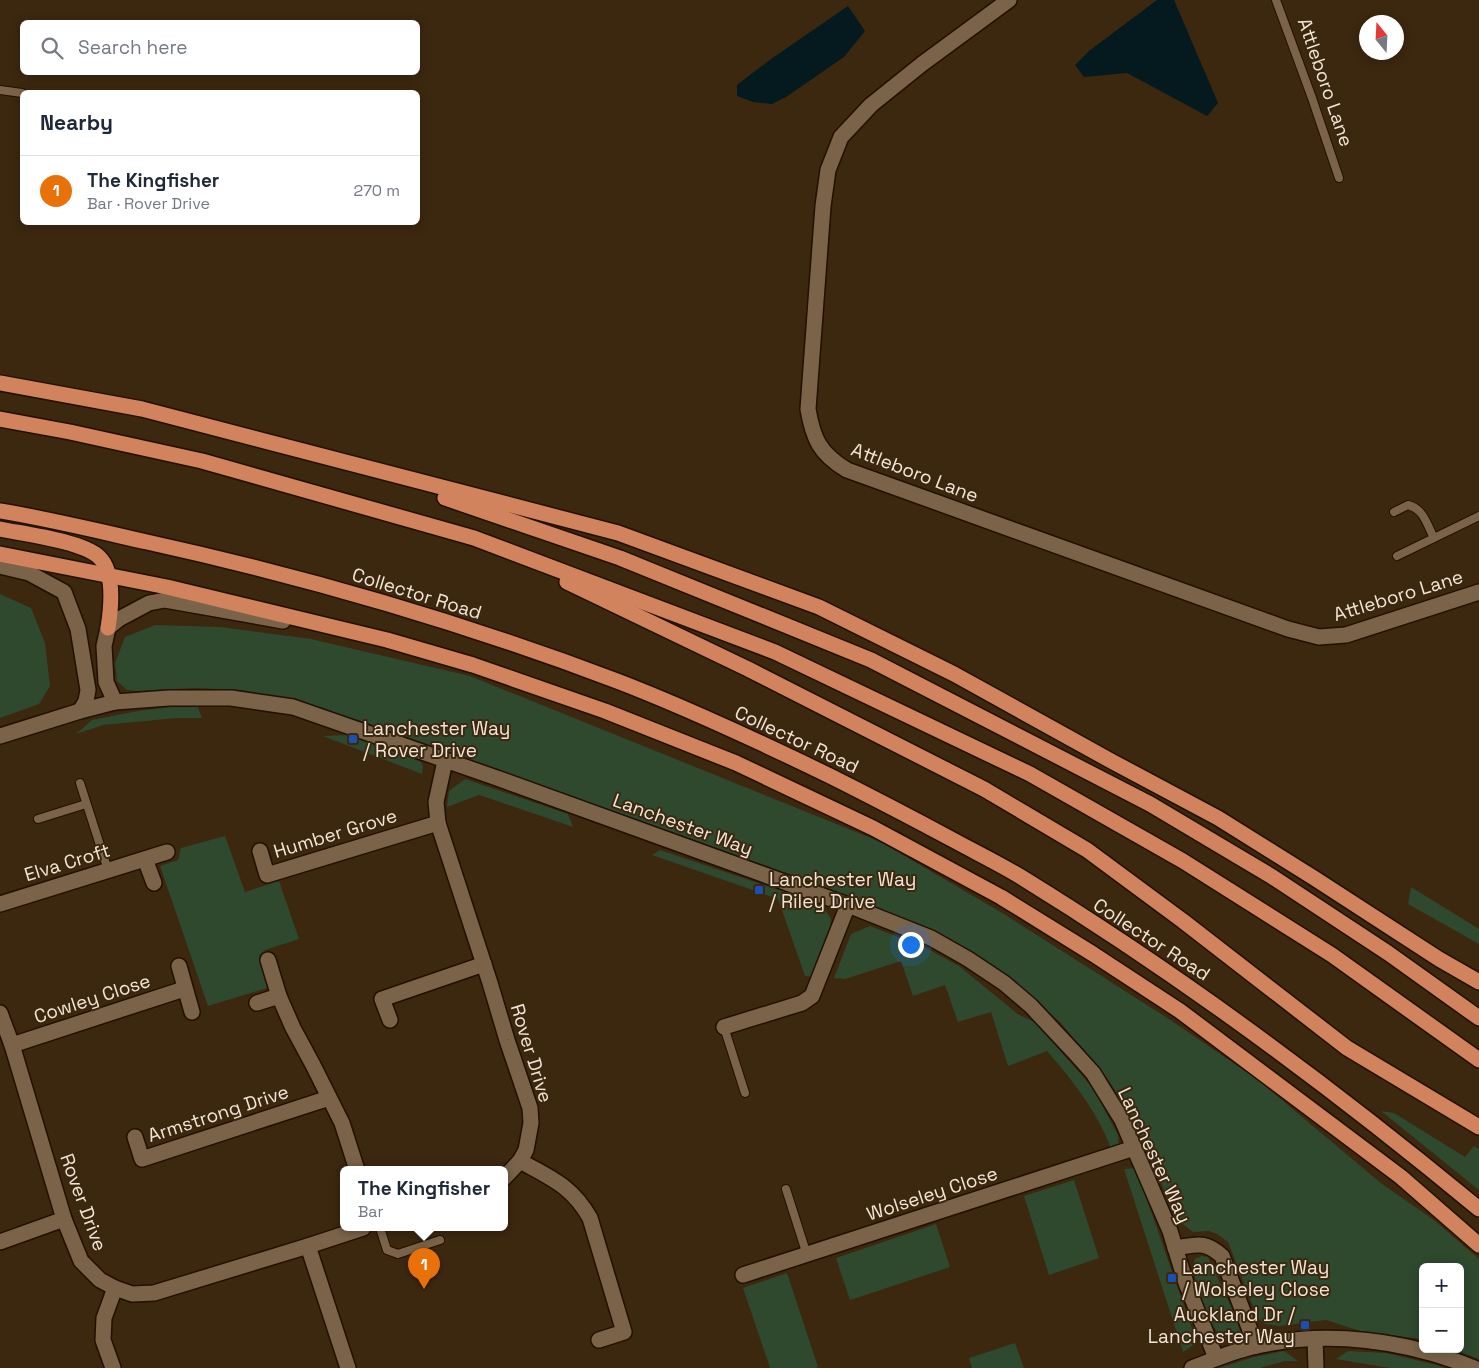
<!DOCTYPE html>
<html lang="en">
<head>
<meta charset="utf-8">
<style>
  body { margin:0; font-family:"Space Grotesk",sans-serif; background:#f2f2f3; color:#1f2937 }
  .controls { position:absolute; right:15px; bottom:15px; display:grid; overflow:hidden; border-radius:8px; box-shadow:0 2px 12px #0003 }
  .controls button { width:45px; height:45px; display:grid; place-items:center; padding:0; border:0; border-bottom:1px solid #e0e1e3; background:#fff; color:#1f2937; font:25px sans-serif }
  .compass { position:absolute; left:1359px; top:15px; width:45px; height:45px; border-radius:50%; background:#fff; box-shadow:0 2px 12px #0003; rotate:342deg }
  .you { position:absolute; left:910px; top:944px; width:18px; height:18px; margin:-12px; border:4px solid #fff; border-radius:50%; background:#1a73e8; box-shadow:0 0 0 8px #1a73e833 }
  .badge { display:grid; place-items:center; width:32px; height:32px; border-radius:50%; background:#0f766e; color:#fff; font-size:16px; font-weight:700 }
  .pin { position:absolute; translate:-50% -41px; filter:drop-shadow(0 1px 2px #0008) }
  .pin::after { content:''; position:absolute; top:26px; width:18px; height:15px; background:inherit; clip-path:polygon(0 0,100% 0,50% 100%) }
  .popup { position:absolute; left:340px; top:1166px; width:168px; height:65px; box-sizing:border-box; display:grid; place-content:center; border-radius:8px; background:#fff; filter:drop-shadow(0 1px 4px #0005); font-size:16px; white-space:nowrap; color:#747a83 }
  .popup b { font-size:19px; color:#1f2937 }
  .popup::after { content:''; position:absolute; left:50%; top:100%; margin-left:-10px; border:10px solid transparent; border-top-color:#fff }
  .list { margin:0; padding:0; list-style:none }
  h2 { display:flex; justify-content:space-between; align-items:center; height:65px; margin:0; padding:0 20px; font-size:21px }
  h2 small { font-size:16px; font-weight:400; color:#747a83 }
  .list li { display:grid; grid-template-columns:32px 1fr auto; gap:15px; align-items:center; box-sizing:border-box; height:70px; padding:0 20px; border-top:1px solid #e0e1e3 }
  .list b { display:block; font-size:19px; white-space:nowrap }
  .list p { margin:0; font-size:16px; white-space:nowrap; color:#747a83 }
  .list em { font-size:16px; font-style:normal; color:#747a83 }
  .icon { flex:none; width:28px; height:28px; fill:none; stroke:currentColor; stroke-width:2; stroke-linecap:round; stroke-linejoin:round }
  .map { position:relative; flex:none; width:1479px; height:1368px; overflow:hidden }
  .search { position:absolute; background:#fff; box-shadow:0 2px 12px #0003; left:20px; top:20px; width:400px; height:55px; display:flex; align-items:center; gap:12px; box-sizing:border-box; padding:0 18px; border-radius:8px; color:#747a83; font-size:19px }
  .panel { position:absolute; background:#fff; box-shadow:0 2px 12px #0003; left:20px; top:90px; width:400px; height:135px; border-radius:8px }
  .map>svg:first-child { display:block }
  .green { fill:#2e492e }
  .water { fill:#051a1e }
  .lines { fill:none; stroke-linecap:round; stroke-linejoin:round }
  .lane-casing { stroke:#221000; stroke-width:10 }
  .street-casing { stroke:#221000; stroke-width:18 }
  .secondary-casing { stroke:#221000; stroke-width:18 }
  .highway-casing { stroke:#221000; stroke-width:18 }
  .lane { stroke:#7a6349; stroke-width:8 }
  .street { stroke:#7a6349; stroke-width:15 }
  .secondary { stroke:#7a6349; stroke-width:15 }
  .highway { stroke:#d1835e; stroke-width:15 }
  .transit-dot { fill:#1a4fb4; stroke:#3c270f; stroke-width:2 }
  .labels { text-anchor:middle; stroke-width:4; stroke-linejoin:round; paint-order:stroke }
  .street-label { font-size:19px; fill:#f2e5d7; stroke:#3c270f }
  .poi-label { font-size:19px; fill:#f2e5d7; stroke:#3c270f; text-anchor:start }
</style>
</head>
<body>
<div class="map">
<svg width="1479" height="1368" viewBox="0 0 1479 1368">
  <rect width="100%" height="100%" fill="#3c270f"/>
  <g class="green">
    <path d="M0 594 31 608 45 643 50 686 39 704 0 718Z"/>
    <path d="M155 625 221 627 311 639 470 676 881 842 1004 914 1169 1019 1258 1080 1382 1184 1434 1220 1479 1259V1359L1453 1349H1460V1267H1423V1339L1363 1332 1326 1320 1279 1326 1265 1324 1257 1317 1228 1242 1217 1234 1209 1231 1193 1232 1176 1219 1148 1152 1131 1116 1107 1078 1060 1022 1022 989 968 951 925 927 705 844 370 724 296 701 242 690 193 688 137 691 127 690 117 681 115 663 125 637Z"/>
    <path d="M180 706 198 707 202 718H177L103 725 76 734 92 720 138 711Z"/>
    <path d="M350 735 421 762 423 767 422 774 323 736Z"/>
    <path d="M465 779 568 814 573 827 479 795 447 807 449 791Z"/>
    <path d="M225 836 245 892 279 881 299 939 265 950 259 955 265 970 267 988 208 1006 160 866 178 860 181 848Z"/>
    <path d="M660 850 779 890 824 908 831 919 830 927 814 977 805 976 778 899 652 855Z"/>
    <path d="M1411 887 1479 929V944L1408 904Z"/>
    <path d="M870 926 924 947 959 966 1019 1015 1035 1022 1093 1088 1118 1135 1119 1145 1111 1149C1098 1112 1072 1080 1047 1051L1008 1066 991 1012 958 1022 945 985 913 996 901 961 845 979 834 978 851 934Z"/>
    <path d="M1381 1111 1394 1113 1465 1157 1474 1146 1479 1149V1190Z"/>
    <path d="M1136 1168 1197 1343 1183 1352 1124 1169Z"/>
    <path d="M1074 1180 1099 1258 1049 1275 1024 1196Z"/>
    <path d="M936 1224 950 1267 850 1300 836 1258Z"/>
    <path d="M1202 1256 1208 1257 1233 1311 1242 1337 1239 1342C1213 1352 1198 1285 1192 1267L1195 1259Z"/>
    <path d="M787 1273 818 1367 815 1368H770L743 1288Z"/>
    <path d="M1015 1343 1024 1368H972L969 1358Z"/>
    <path d="M1284 1351 1298 1361H1285L1260 1368H1219L1254 1357Z"/>
    <path d="M1348 1351 1386 1353 1437 1365 1445 1368H1390L1336 1359Z"/>
  </g>
  <g class="water">
    <path d="M1157 0H1174L1218 103 1207 116 1127 73 1084 77 1075 65 1089 51Z"/>
    <path d="M848 6 865 31 844 57 786 97 772 104 753 102 737 96V85L771 59Z"/>
  </g>
  <g class="lines">
    <g class="lane-casing">
      <g id="lane">
        <path d="M1276 0 1312 98 1339 178"/>
        <path d="M0 90 22 93"/>
        <path d="M1394 512 1408 505C1424 509 1427 525 1434 538"/>
        <path d="M1397 556 1479 516"/>
        <path d="M80 783 108 870"/>
        <path d="M38 819 86 804"/>
        <path d="M724 1027 745 1093"/>
        <path d="M786 1189 807 1255"/>
        <path d="M380 1228 387 1250 398 1254 440 1240"/>
      </g>
    </g>
    <g class="street-casing">
      <g id="street">
        <path d="M1009 0 922 64 871 105 841 137 828 170 823 206 808 409C813 439 820 454 847 470L1288 629 1319 637 1346 635 1479 592"/>
        <path d="M0 566 29 573 64 592 78 629 88 690 86 701 80 711"/>
        <path d="M115 702 106 682 104 646 108 628 119 619 149 603 165 600 283 621"/>
        <path d="M445 761 436 802 438 823 490 983 507 1040 530 1108 531 1123 526 1150 520 1161 504 1178"/>
        <path d="M260 851 267 875 438 823"/>
        <path d="M145 859 154 883"/>
        <path d="M0 904 167 852"/>
        <path d="M268 960 279 996 293 1028 313 1065 342 1123 357 1170"/>
        <path d="M179 966 192 1012"/>
        <path d="M257 1003 279 996"/>
        <path d="M0 1013 12 1045 64 1219 81 1261 100 1280 115 1288 132 1294 154 1293 308 1246 363 1228"/>
        <path d="M390 1020 382 999 484 964"/>
        <path d="M724 1027 802 1003 812 996 848 905"/>
        <path d="M12 1045 184 989"/>
        <path d="M135 1137 142 1159 329 1098"/>
        <path d="M520 1161C551 1178 572 1186 590 1218L624 1332 599 1340"/>
        <path d="M0 1242 64 1219"/>
        <path d="M308 1246 348 1368"/>
        <path d="M1175 1248C1197 1245 1204 1240 1222 1256L1256 1346"/>
        <path d="M743 1275 1134 1148"/>
        <path d="M1315 1339 1316 1368"/>
        <path d="M113 1368 103 1340 104 1318 115 1288"/>
      </g>
    </g>
    <g class="secondary-casing">
      <g id="secondary">
        <path d="M0 736 80 711 115 702 169 698H231L293 707 494 777 848 905 931 938 968 959 1004 983 1031 1006 1074 1052 1093 1073 1122 1120 1170 1231 1186 1283 1216 1358"/>
        <path d="M1192 1368C1213 1360 1235 1350 1257 1346 1328 1330 1406 1340 1474 1368"/>
      </g>
    </g>
    <g class="highway-casing">
      <g id="highway">
        <path d="M0 383 142 409 618 533 819 607 954 674 1113 762 1218 818 1314 878 1439 959 1479 982"/>
        <path d="M0 419 70 432 202 461 474 538 775 652 1030 774 1183 861 1332 955 1479 1060"/>
        <path d="M445 498 620 558 871 660 1150 804 1271 876 1388 953 1479 1018"/>
        <path d="M0 511C49 519 98 531 147 542 306 577 464 623 617 681 690 709 760 742 830 776 872 797 914 819 955 841 977 853 1000 864 1021 877 1182 976 1334 1089 1479 1209"/>
        <path d="M0 529C24 534 82 541 99 557 115 572 111 609 108 628"/>
        <path d="M0 554 167 587 387 640 473 665 605 711 736 763 873 828 1001 897 1093 954 1180 1011 1401 1177 1479 1245"/>
        <path d="M567 582 748 669 984 789 1087 850 1183 921 1347 1048 1479 1127"/>
      </g>
    </g>
    <use href="#lane" class="lane"/>
    <use href="#street" class="street"/>
    <use href="#secondary" class="secondary"/>
    <use href="#highway" class="highway"/>
  </g>
  <g class="transit-dot">
    <rect x="348" y="734" width="10" height="10" rx="2.5"/>
    <rect x="754" y="885" width="10" height="10" rx="2.5"/>
    <rect x="1167" y="1273" width="10" height="10" rx="2.5"/>
    <rect x="1300" y="1320" width="10" height="10" rx="2.5"/>
  </g>
  <g class="labels">
    <g class="street-label">
      <text transform="translate(1326 82) rotate(71)" y="7">Attleboro Lane</text>
      <text transform="translate(915 472) rotate(21)" y="7">Attleboro Lane</text>
      <text transform="translate(417 593) rotate(17)" y="7">Collector Road</text>
      <text transform="translate(1398 595) rotate(-17)" y="7">Attleboro Lane</text>
      <text transform="translate(797 739) rotate(25)" y="7">Collector Road</text>
      <text transform="translate(683 824) rotate(20)" y="7">Lanchester Way</text>
      <text transform="translate(335 833) rotate(-17)" y="7">Humber Grove</text>
      <text transform="translate(67 862) rotate(-17)" y="7">Elva Croft</text>
      <text transform="translate(1152 939) rotate(33)" y="7">Collector Road</text>
      <text transform="translate(92 998) rotate(-18)" y="7">Cowley Close</text>
      <text transform="translate(532 1053) rotate(73)" y="7">Rover Drive</text>
      <text transform="translate(218 1113) rotate(-18)" y="7">Armstrong Drive</text>
      <text transform="translate(1155 1155) rotate(65)" y="7">Lanchester Way</text>
      <text transform="translate(932 1193) rotate(-18)" y="7">Wolseley Close</text>
      <text transform="translate(84 1202) rotate(70)" y="7">Rover Drive</text>
    </g>
    <g class="poi-label">
      <text x="363" y="735">Lanchester Way<tspan x="363" dy="22">/ Rover Drive</tspan></text>
      <text x="769" y="886">Lanchester Way<tspan x="769" dy="22">/ Riley Drive</tspan></text>
      <text x="1182" y="1274">Lanchester Way<tspan x="1182" dy="22">/ Wolseley Close</tspan></text>
      <text x="1295" y="1321" text-anchor="end">Auckland Dr /<tspan x="1295" dy="22">Lanchester Way</tspan></text>
    </g>
  </g>
</svg>
<div class="controls">
<button>+</button>
<button>−</button>
</div>
<svg class="compass" viewBox="-18 -18 36 36"><path d="M0-13l5 13h-10z" fill="#e53935"/><path d="M0 13l5-13h-10z" fill="#747a83"/></svg>
<div class="you"></div>
<div class="pin badge" style="left:424px;top:1289px;background:#e8710a">1</div>
<div class="popup"><b>The Kingfisher</b>Bar</div>
<div class="search"><svg class="icon" aria-label="search" viewBox="0 0 24 24"><circle cx="10" cy="10" r="6"/><path d="M15 15l6 6"/></svg>Search here</div>
<section class="panel">
<h2>Nearby<small></small></h2>
<ul class="list">
<li><span class="badge" style="background:#e8710a">1</span><div><b>The Kingfisher</b><p>Bar · Rover Drive</p></div><em>270 m</em></li>
</ul>
</section>
</div>
</body>
</html>
